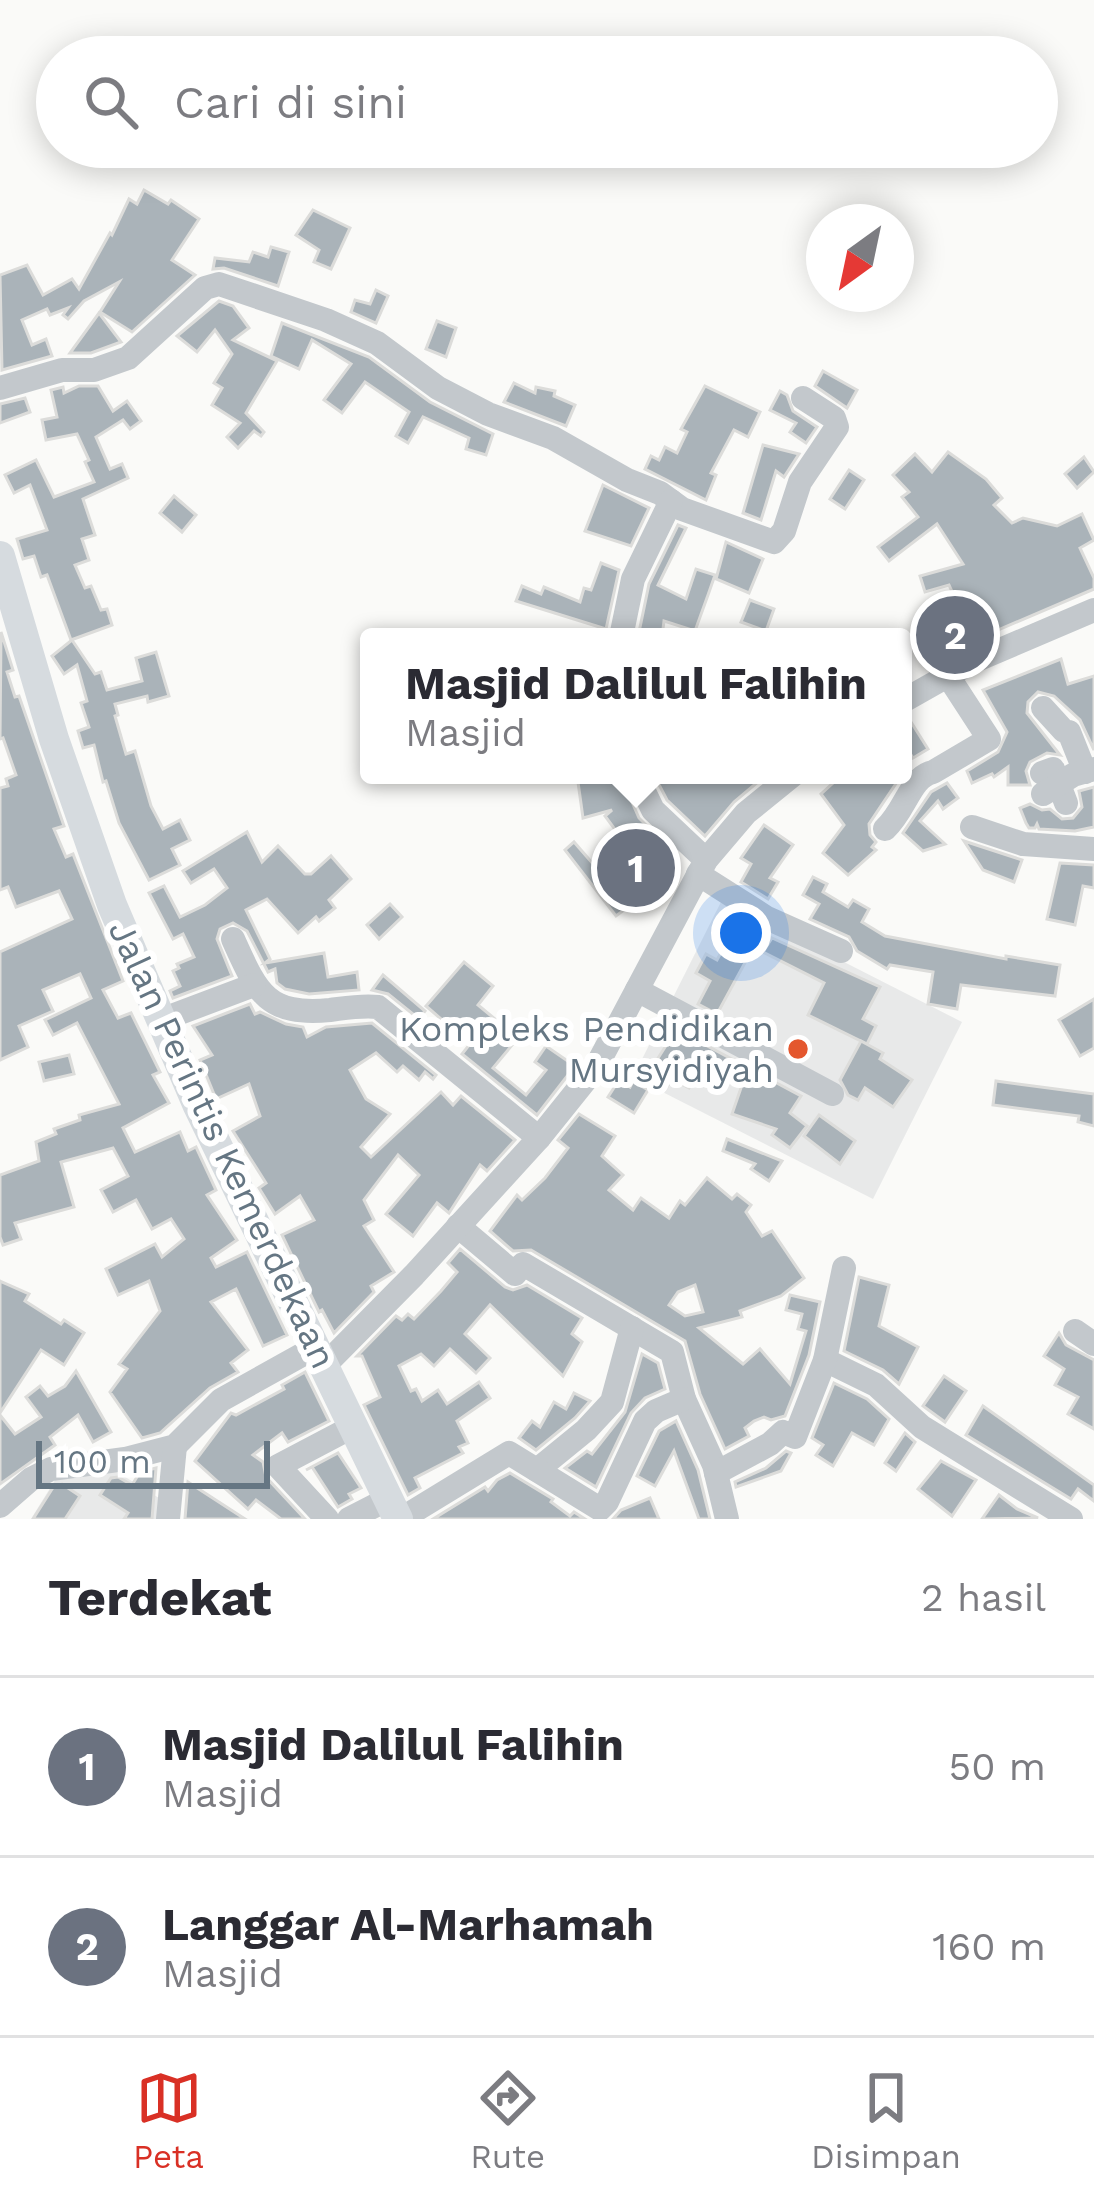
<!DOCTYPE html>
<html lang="id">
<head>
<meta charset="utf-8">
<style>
  body { margin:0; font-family:"Work Sans",sans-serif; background:#f7f7f7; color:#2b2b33 }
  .compass { position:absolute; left:806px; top:204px; width:108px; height:108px; border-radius:50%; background:#fff; box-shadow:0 6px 30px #0003; rotate:213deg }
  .scale { position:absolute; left:36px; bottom:30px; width:234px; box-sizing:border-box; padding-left:12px; border:6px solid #657683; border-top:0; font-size:33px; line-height:42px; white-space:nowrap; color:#657683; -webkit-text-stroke:9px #fff; paint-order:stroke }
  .you { position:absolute; left:741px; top:933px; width:42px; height:42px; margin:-30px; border:9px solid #fff; border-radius:50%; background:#1a73e8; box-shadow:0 0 0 18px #1a73e833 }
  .badge { display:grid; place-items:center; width:78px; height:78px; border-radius:50%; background:#d93025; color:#fff; font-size:39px; font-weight:700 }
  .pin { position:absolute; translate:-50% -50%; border:6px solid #fff; box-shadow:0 3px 12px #0006 }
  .popup { position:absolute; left:360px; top:628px; width:552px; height:156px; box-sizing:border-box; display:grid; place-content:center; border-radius:12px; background:#fff; filter:drop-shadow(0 3px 9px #0005); font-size:39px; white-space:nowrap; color:#7c7c81 }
  .popup b { font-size:45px; color:#2b2b33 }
  .popup::after { content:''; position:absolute; left:50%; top:100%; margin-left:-24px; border:24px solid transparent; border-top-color:#fff }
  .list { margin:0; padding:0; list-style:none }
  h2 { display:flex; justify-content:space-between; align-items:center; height:156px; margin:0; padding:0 48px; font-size:51px }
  h2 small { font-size:39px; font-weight:400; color:#7c7c81 }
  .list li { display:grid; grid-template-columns:78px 1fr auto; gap:36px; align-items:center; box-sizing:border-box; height:180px; padding:0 48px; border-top:3px solid #e1e1e2 }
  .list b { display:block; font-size:45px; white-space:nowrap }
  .list p { margin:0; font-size:39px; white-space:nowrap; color:#7c7c81 }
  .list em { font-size:39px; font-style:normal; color:#7c7c81 }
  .icon { flex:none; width:66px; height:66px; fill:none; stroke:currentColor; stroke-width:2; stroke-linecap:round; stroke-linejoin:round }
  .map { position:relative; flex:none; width:1094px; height:1519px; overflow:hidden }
  .search { position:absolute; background:#fff; box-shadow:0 6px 30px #0003; left:36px; right:36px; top:36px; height:132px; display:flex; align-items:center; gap:30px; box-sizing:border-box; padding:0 42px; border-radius:66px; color:#7c7c81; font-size:45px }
  .sheet { height:516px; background:#fff }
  nav { display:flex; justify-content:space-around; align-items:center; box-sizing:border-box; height:168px; border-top:3px solid #e1e1e2; background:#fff; font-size:33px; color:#7c7c81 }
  nav a { display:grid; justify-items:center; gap:6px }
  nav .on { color:#d93025 }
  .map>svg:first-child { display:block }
  .built { fill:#e8e9e9 }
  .building { fill:#aab3b9; stroke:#dcdcda; stroke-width:3; fill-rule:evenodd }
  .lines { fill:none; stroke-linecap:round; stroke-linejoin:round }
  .minor { stroke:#c3c8cc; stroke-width:24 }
  .major { stroke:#d6dbdf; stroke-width:30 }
  .poi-dot { fill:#e4572e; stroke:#fff; stroke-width:4.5 }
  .labels { text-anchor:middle; stroke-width:12; stroke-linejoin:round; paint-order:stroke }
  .poi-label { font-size:36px; fill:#657683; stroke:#fff; text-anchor:end }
  .street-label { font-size:36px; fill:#657683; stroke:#fff }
</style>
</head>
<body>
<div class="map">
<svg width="1094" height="1519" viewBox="0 0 1094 1519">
  <rect width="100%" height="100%" fill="#fafaf8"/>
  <g class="built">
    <path d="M722 900 962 1022 873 1199 633 1077Z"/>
    <path d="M114 1470 167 1503 158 1519H31L57 1477Z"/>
  </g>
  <g class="building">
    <path d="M144 190 168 204 171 200 199 219 172 260 195 275 132 332 100 312 119 282 84 301 68 319 63 315 68 308 50 315 47 309 22 320 32 345 46 339 52 356 2 370 0 275 27 265 43 295 72 279 79 289 110 233 112 235 129 199 137 204Z"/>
    <path d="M313 210 350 228 331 269 314 262 319 250 296 235Z"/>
    <path d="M271 247 289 252 278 286 224 268 213 269 215 258 249 262 253 252 268 257Z"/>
    <path d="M376 290 388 296 376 323 351 312 355 300 370 304Z"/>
    <path d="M219 301 233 306 249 328 233 340 277 361 246 413 264 432 261 436 254 431 238 448 227 437 240 423 212 405 222 388 214 383 232 354 215 330 197 352 177 336Z"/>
    <path d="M99 313 121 342 91 353H70Z"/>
    <path d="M437 321 456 328 446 357 426 349Z"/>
    <path d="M282 323 369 357 430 402 493 434 486 455 466 449 469 438 423 417 408 443 396 436 409 412 365 382 342 413 324 400 351 364 312 340 299 369 271 356Z"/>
    <path d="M823 371 857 390 847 408 815 386Z"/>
    <path d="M514 383 535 393 536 387 555 391 554 396 575 405 566 426 504 402Z"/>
    <path d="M79 386H98L113 411 127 401 141 421 130 429 123 420 96 437 110 469 122 464 128 478 83 499 95 535 82 539 89 560 75 565 85 588 91 586 101 610 107 609 112 625 71 640 47 575 41 577 34 556 23 559 17 539 47 530 30 485 14 493 5 475 36 460 54 497 94 482 85 462 89 460 77 434 46 440 42 420 57 417 51 390 63 387 64 393Z"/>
    <path d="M705 386 760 412 748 437 734 430 711 473 716 475 706 500 645 469 651 456 659 460 665 447 677 453 687 432 681 429Z"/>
    <path d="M780 391 787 395 793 411 817 427 806 443 790 432 796 423 770 410Z"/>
    <path d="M25 398 30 412 0 423V404Z"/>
    <path d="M763 445 799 454 784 477 776 471 761 520 743 513Z"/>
    <path d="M948 452 986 479 1002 498 994 505 1012 523 1023 518 1057 526 1082 514 1094 540 1080 548 1094 578V589L977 639 951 654 936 628 962 613 949 585 925 592 920 576 963 564 937 524 889 561 878 547 918 517 902 497 909 492 893 475 915 454 932 472Z"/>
    <path d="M1084 457 1094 472 1077 488 1065 474Z"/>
    <path d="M849 470 864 480 845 509 830 499Z"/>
    <path d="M603 485 649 508 631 546 585 531Z"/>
    <path d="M174 496 196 515 182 532 160 513Z"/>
    <path d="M678 525 686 528 658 585 686 599 696 569 715 575 708 595 695 631 664 621 662 637H638L649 584Z"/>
    <path d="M726 542 763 559 749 593 716 579Z"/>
    <path d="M601 563 619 570 606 629 516 601 522 586 541 594 544 587 580 602 584 588 591 590Z"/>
    <path d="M750 600 774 609 766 631 741 622Z"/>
    <path d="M1 632 13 670 7 672 15 697 19 696 64 826 54 829 66 857 73 854 123 981 103 990 118 1018 131 1013 160 1072 153 1075 169 1103 123 1128 135 1152 180 1132 188 1151 196 1147 216 1190 207 1195 237 1240 211 1258 216 1267 247 1252 287 1335 263 1346 236 1289 211 1302 248 1350 231 1363 238 1372 210 1388 160 1433 142 1438 110 1392 127 1369 119 1364 160 1311 149 1281 118 1295 106 1269 155 1244 162 1257 184 1239 171 1219 152 1229 136 1200 113 1212 101 1190 128 1176 113 1148 61 1162 74 1207 15 1223 21 1239 3 1245 0 1237V1175L39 1161 36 1142 56 1134 54 1129 80 1120 79 1115 119 1104 77 1023 53 1035 45 1020 91 998 80 974 43 990 53 1011 19 1026 28 1047 0 1060V952L72 919 59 891 16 907 8 887 0 890V788L8 786 6 779 16 775 3 738 0 739Z"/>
    <path d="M72 640 95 674 101 672 107 690 142 681 136 658 156 652 169 696 148 702 147 696 115 704 118 715 115 716 126 754 135 751 151 806 163 829 180 820 190 840 172 849 180 865 149 880 119 823 106 781 103 782 94 745 83 748 78 731 89 727 81 703 87 701 77 665 64 674 52 656Z"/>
    <path d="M1061 659 1068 684 1094 676V750L1080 720 1054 696 1038 692 1028 702 1027 713 1060 755 1047 753 1030 762 1026 771 1030 785H1008V767L994 777 992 774 972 783 967 771 998 752 1007 732 983 690Z"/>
    <path d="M911 722 928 749 913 758 903 742V727Z"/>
    <path d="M577 775H620L639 818 662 841 654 847 673 874 616 916 565 850 574 842 594 865 625 843 605 816 612 810 583 818Z"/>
    <path d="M654 775H754L759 781 734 802 705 836 667 800Z"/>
    <path d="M842 775 901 776 869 824 870 835 876 842 872 847 876 850 848 875 823 853 844 825 821 794Z"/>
    <path d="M947 783 958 798 943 809 938 801 920 821 945 844 923 851 903 833 931 792Z"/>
    <path d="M1094 787V827L1075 831 1039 829 1037 824 1035 828H1029L1026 823 1020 808 1030 804 1042 810 1050 809 1062 819 1073 818 1082 807 1079 791Z"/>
    <path d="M764 825 793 845 770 878 778 882 768 899 741 882 751 864 741 858Z"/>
    <path d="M247 832 262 862 278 846 305 874H311L331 856 351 879 329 900 335 908 319 921 316 917 298 933 267 899 246 910 270 959 265 963 324 953 328 977 357 972 359 990 309 994 285 989 277 983 275 969 268 972 247 931 233 923 220 929 217 939 232 976 173 998 170 991 180 986 173 971 179 968 177 964 194 957 183 934 173 939 149 893 164 886 180 917 205 905 227 888 214 869 191 883 183 871Z"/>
    <path d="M964 841 1022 860 1014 882 983 870Z"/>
    <path d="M1060 863 1094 865V888L1083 886 1075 925 1047 919Z"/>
    <path d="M813 877 827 884 823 892 848 907 853 900 869 909 862 922 885 936 1006 959V956L1060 965 1055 996 961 985 957 1009 928 1004 933 972 890 965 887 969 857 951 849 937 810 919 819 904 803 895Z"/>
    <path d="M390 904 402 917 379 939 367 925Z"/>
    <path d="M736 925 759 937 717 1014 698 1004 710 981 696 973 706 954 717 960Z"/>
    <path d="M772 938 880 987 863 1019 876 1026 867 1044 808 1015 824 983 763 952Z"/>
    <path d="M464 962 493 986 478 1005 518 1038 493 1068 526 1095 546 1070 535 1062 546 1046 575 1066 537 1115 462 1054 470 1044 426 1006Z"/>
    <path d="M383 975 425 1011 419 1019 388 994 372 990Z"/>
    <path d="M1094 999V1048L1080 1056 1059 1020Z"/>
    <path d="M250 1004 255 1014 260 1012 286 1024 303 1027 307 1037 326 1027 372 1023 436 1075 433 1079 425 1072 419 1080 403 1066 397 1072 376 1053 350 1070 366 1099 390 1114 361 1147 371 1157 441 1092 453 1105 461 1096 515 1140 487 1171 480 1165 449 1213 437 1203 413 1236 386 1214 419 1175 398 1155 364 1200 374 1220 364 1226 394 1272 371 1286 374 1292 334 1333 322 1310 319 1312 282 1235 314 1220 300 1196 275 1214 259 1188 266 1183 233 1131 260 1116 249 1084 216 1099 200 1060 212 1055 193 1026Z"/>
    <path d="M670 1026 801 1096 790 1113 807 1126 790 1148 772 1135 776 1129 732 1114 742 1085 702 1063 689 1088 672 1079 665 1090 646 1077 667 1044 662 1042Z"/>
    <path d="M861 1041 883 1053 880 1059 912 1080 893 1107 865 1088 858 1100 848 1095 840 1080Z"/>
    <path d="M69 1055 74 1074 44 1081 39 1062Z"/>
    <path d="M619 1080 630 1087 633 1081 648 1090 634 1113 608 1097Z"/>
    <path d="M996 1081 1094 1094V1126L1078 1122 1079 1116 993 1105Z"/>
    <path d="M579 1114 615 1136 602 1156 623 1175 609 1190 633 1210 641 1198 669 1218 680 1201 685 1205 707 1178 732 1199 737 1194 751 1205 746 1212 762 1236 772 1231 804 1278 781 1296 740 1311 742 1317 699 1328 743 1364 760 1349 790 1384 806 1331 798 1329 802 1314 786 1310 790 1295 820 1302 809 1355 785 1416 771 1420 764 1417 754 1421 745 1428 749 1436 725 1449 700 1394 685 1341 531 1250 513 1251 490 1231 517 1195 522 1200 545 1178 568 1148 558 1140ZM695 1285 703 1312 685 1316 669 1305 678 1292Z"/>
    <path d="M819 1115 855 1141 840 1164 804 1136Z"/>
    <path d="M727 1139 782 1161 769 1181 751 1169 755 1164 723 1151Z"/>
    <path d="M460 1249 505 1287 513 1290 527 1285 582 1318 572 1334 582 1342 563 1376 490 1305 465 1334 490 1358 476 1373 450 1349 434 1366 421 1354 399 1366 411 1391 416 1389 422 1401 438 1390 447 1404 479 1382 490 1398 457 1421 468 1443 459 1447 463 1453 415 1478 420 1488 408 1495 364 1405 380 1397 362 1356H357L396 1316 402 1320 408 1314 414 1319 441 1291 457 1272 448 1263Z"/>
    <path d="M859 1277 889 1285 879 1326 918 1347 899 1384 883 1370 844 1351Z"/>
    <path d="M0 1281 29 1294 25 1301 61 1324 64 1320 84 1333 64 1365 41 1350 0 1413Z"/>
    <path d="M1059 1333 1066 1345 1094 1360V1429L1068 1414 1078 1397 1055 1385 1064 1369 1044 1356Z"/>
    <path d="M642 1354 658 1363 665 1389 645 1398 631 1413 596 1487 565 1468 587 1451 592 1454 625 1412Z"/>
    <path d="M76 1371 111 1432 93 1442 78 1415 50 1437 55 1445 0 1484V1415L15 1434 41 1417 26 1397 40 1386 48 1396 65 1386Z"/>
    <path d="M305 1372 329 1421 288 1442 282 1433 253 1455 263 1462 266 1477 305 1519H281L256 1500 248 1509 195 1461 231 1413 236 1415 284 1389 282 1385Z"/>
    <path d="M944 1376 966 1391 945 1422 923 1406Z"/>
    <path d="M834 1383 867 1399 889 1419 874 1445 852 1433 833 1466 816 1455 823 1445 812 1438Z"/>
    <path d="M574 1393 590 1401 575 1418 536 1450 519 1438 532 1421 540 1427 554 1402 566 1409Z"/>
    <path d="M983 1406 1094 1485V1501L1078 1489 1071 1499 966 1435Z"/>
    <path d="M676 1421 698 1470 710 1519H699L674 1451 655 1486 637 1476 659 1431Z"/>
    <path d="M905 1433 915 1442 896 1471 885 1463Z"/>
    <path d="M786 1451 791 1453 781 1471 736 1487 735 1482 766 1468Z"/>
    <path d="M338 1453 361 1488 349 1494 352 1499 338 1507 312 1467 306 1470Z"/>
    <path d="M941 1461 976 1480 952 1516 918 1489Z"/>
    <path d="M156 1468 152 1519H124L128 1513 100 1495 111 1478 118 1477 132 1485 140 1472Z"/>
    <path d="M510 1473 553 1499 551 1502 570 1516 574 1512 585 1519H433L485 1487 488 1491 497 1480Z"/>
    <path d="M188 1482 245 1519H185Z"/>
    <path d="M62 1484 80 1496 65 1519H33L54 1486Z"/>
    <path d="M999 1495 1017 1509 1038 1518 982 1519Z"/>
    <path d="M650 1498 659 1519H613L621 1510Z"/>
  </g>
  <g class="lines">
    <g class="minor">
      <path d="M0 388 62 370H94L128 358 205 288 219 284 326 320 377 343 438 388 488 414 553 438 627 480 660 493 682 509 774 542 784 531 800 482 837 427 834 418 803 398"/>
      <path d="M621 637 633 579 671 501"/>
      <path d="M903 701 972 662 1094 610"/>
      <path d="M1043 708 1064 731 1069 732 1085 772"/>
      <path d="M1042 773 1053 769 1066 803"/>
      <path d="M636 775 653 810 706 860"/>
      <path d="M1043 794 1073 775 1094 769"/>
      <path d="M972 827 1023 844 1094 849"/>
      <path d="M885 829C906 810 910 777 933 772L989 739 948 676"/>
      <path d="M698 874 767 918 841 951"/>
      <path d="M233 939C257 992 266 1016 330 1010 346 1008 362 1005 378 1007L539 1138"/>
      <path d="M637 990 832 1094"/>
      <path d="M161 1020 254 985"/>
      <path d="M458 1226 515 1274 523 1264 672 1352 684 1399 714 1465 727 1519"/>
      <path d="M1075 1331 1094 1344"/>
      <path d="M825 1360 876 1385 922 1427 1071 1519"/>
      <path d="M324 1366 414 1275 539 1138 596 1067 706 860 746 813 793 775"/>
      <path d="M537 1470 586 1430 612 1402 632 1328"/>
      <path d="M716 1473 770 1444 783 1432 795 1437 825 1360 844 1268"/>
      <path d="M0 1506 31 1479 51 1469 125 1459 175 1446 221 1400 316 1347"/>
      <path d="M168 1519 175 1446"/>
      <path d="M327 1519 278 1466 354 1426"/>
      <path d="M349 1519 388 1499"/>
      <path d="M401 1519 509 1453 600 1509 607 1502 645 1421 656 1411 684 1399"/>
    </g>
    <path class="major" d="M0 556 54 739 112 905 198 1106 398 1519"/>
  </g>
  <circle class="poi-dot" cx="798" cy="1049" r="12"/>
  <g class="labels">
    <g class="poi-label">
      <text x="774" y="1041">Kompleks Pendidikan<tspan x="774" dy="41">Mursyidiyah</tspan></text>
    </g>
    <g class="street-label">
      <text transform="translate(223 1144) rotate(65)" y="13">Jalan Perintis Kemerdekaan</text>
    </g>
  </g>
</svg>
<svg class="compass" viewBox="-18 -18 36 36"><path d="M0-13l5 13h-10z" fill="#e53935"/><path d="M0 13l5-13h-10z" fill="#7c7c81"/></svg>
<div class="scale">100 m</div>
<div class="you"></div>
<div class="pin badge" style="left:636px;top:868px;background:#6b7280">1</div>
<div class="popup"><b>Masjid Dalilul Falihin</b>Masjid</div>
<div class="pin badge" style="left:955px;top:635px;background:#6b7280">2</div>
<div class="search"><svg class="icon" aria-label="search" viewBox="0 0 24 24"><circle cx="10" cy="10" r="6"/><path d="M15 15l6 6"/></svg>Cari di sini</div>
</div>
<section class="sheet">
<h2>Terdekat<small>2 hasil</small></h2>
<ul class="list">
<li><span class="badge" style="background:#6b7280">1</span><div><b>Masjid Dalilul Falihin</b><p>Masjid</p></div><em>50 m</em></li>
<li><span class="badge" style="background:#6b7280">2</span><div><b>Langgar Al-Marhamah</b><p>Masjid</p></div><em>160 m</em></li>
</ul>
</section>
<nav>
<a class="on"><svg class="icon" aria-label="map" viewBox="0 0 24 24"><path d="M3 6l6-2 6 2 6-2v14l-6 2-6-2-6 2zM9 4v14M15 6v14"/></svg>Peta</a>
<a><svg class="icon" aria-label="directions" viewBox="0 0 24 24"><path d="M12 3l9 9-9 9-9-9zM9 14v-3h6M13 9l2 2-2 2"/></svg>Rute</a>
<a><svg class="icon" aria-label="saved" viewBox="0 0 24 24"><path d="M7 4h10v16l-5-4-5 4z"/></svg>Disimpan</a>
</nav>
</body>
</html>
